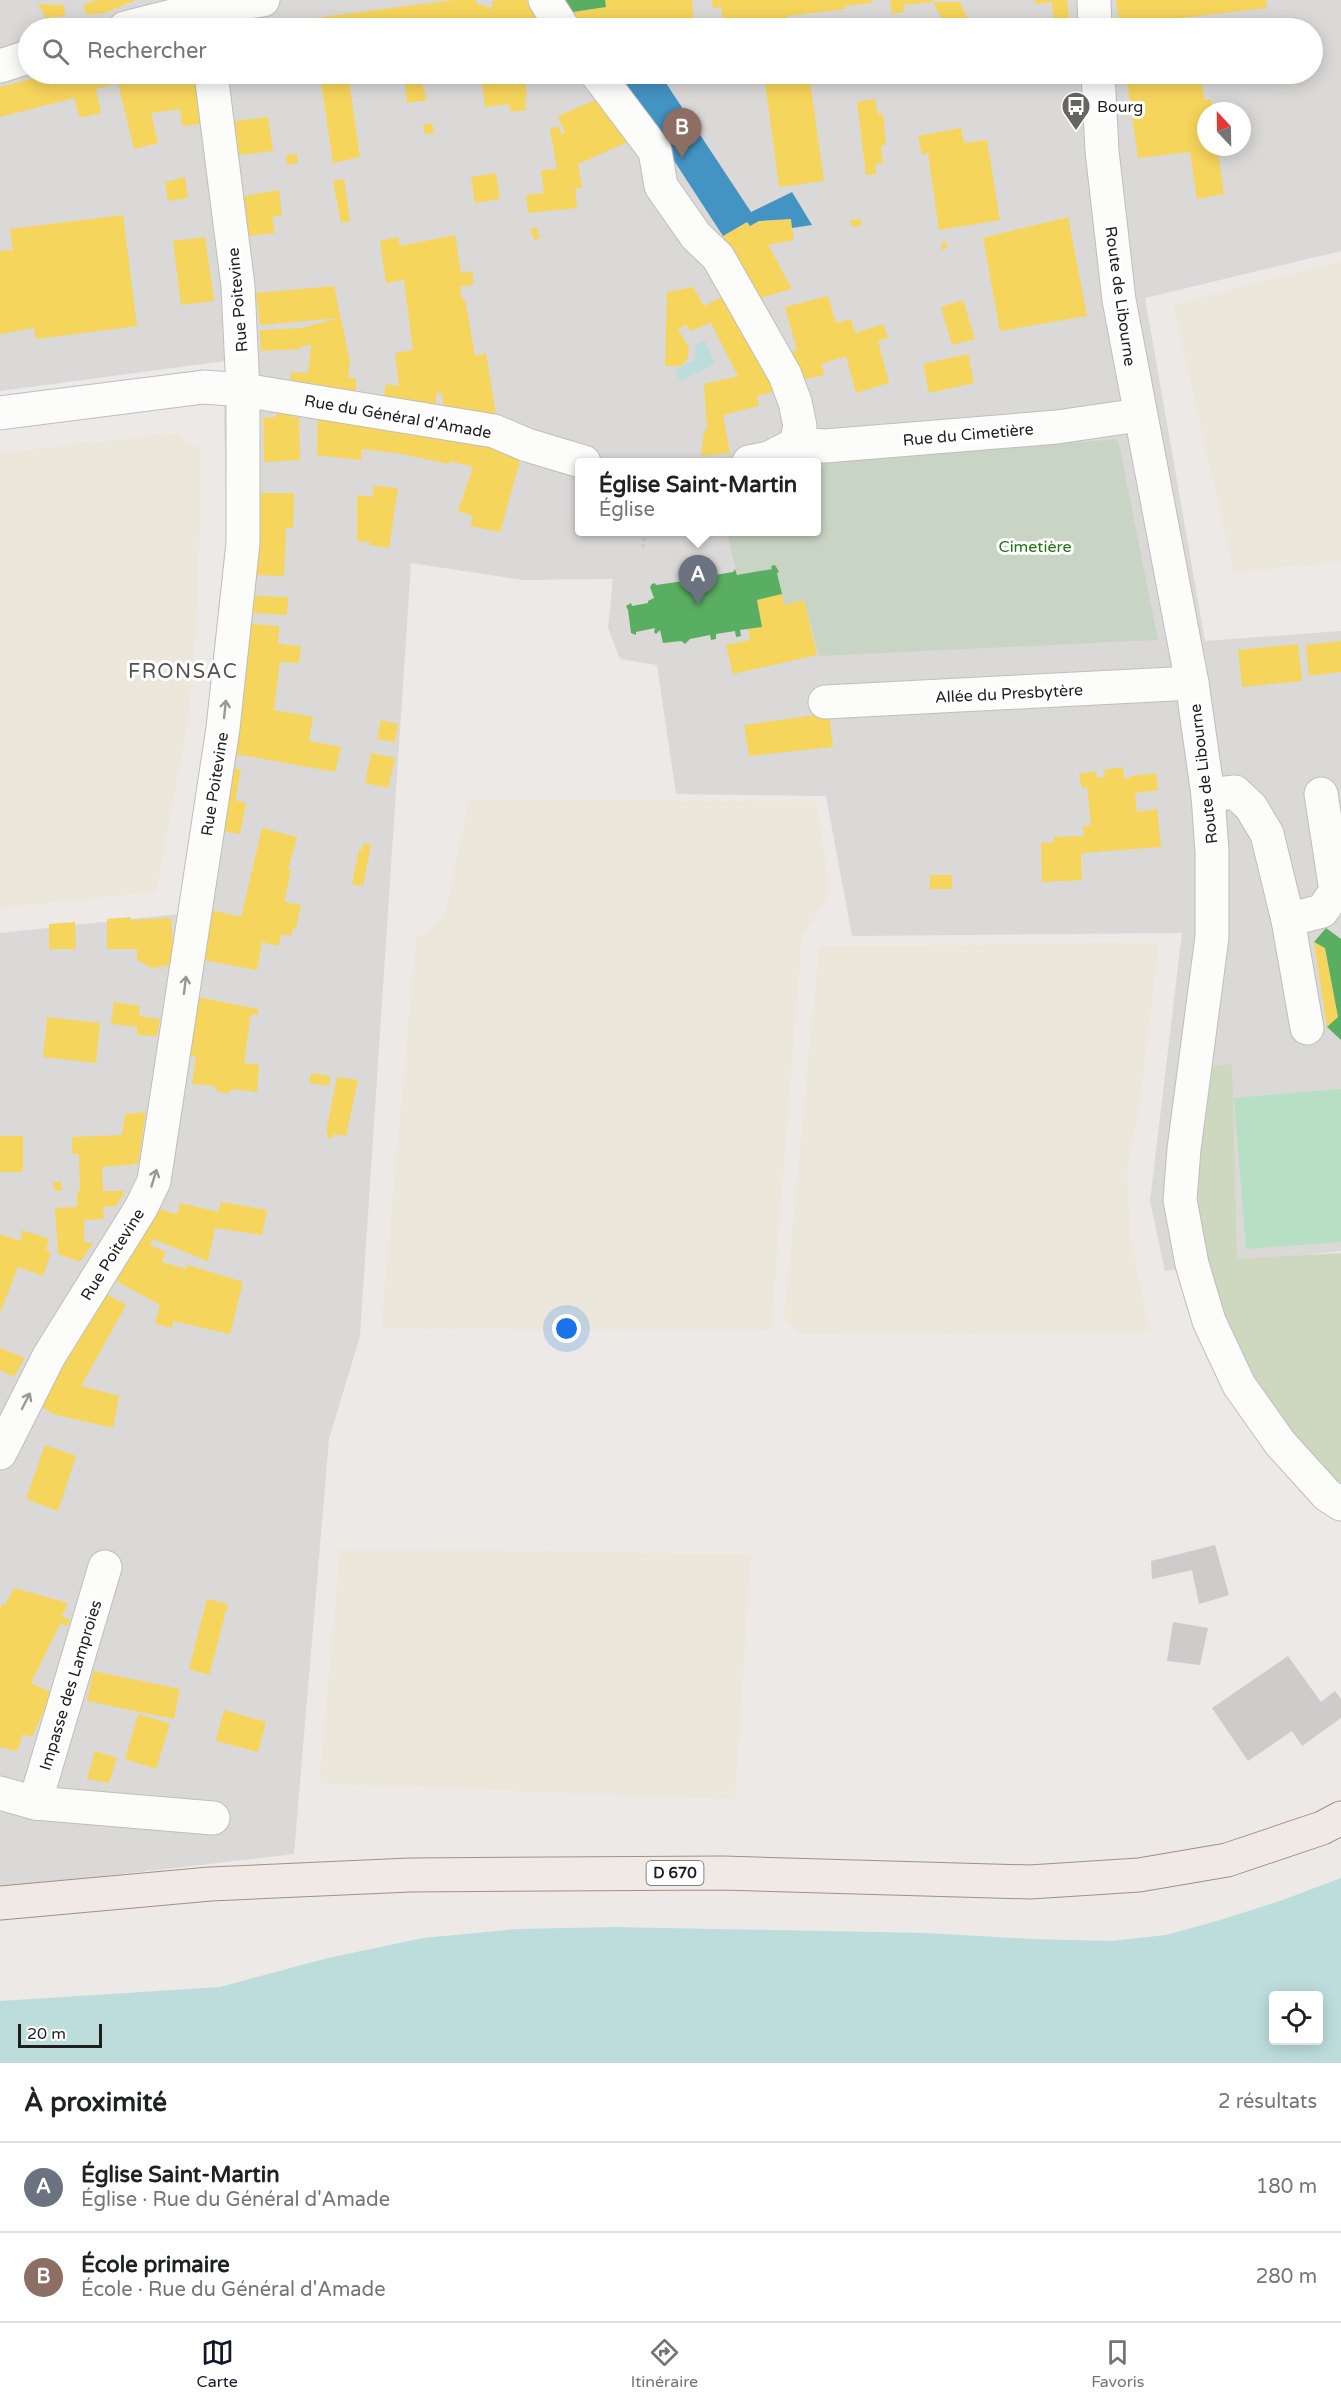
<!DOCTYPE html>
<html lang="fr">
<head>
<meta charset="utf-8">
<style>
  body { margin:0; font-family:"Varela Round",sans-serif; background:#f6f6f6; color:#202124 }
  .controls { position:absolute; right:18px; bottom:18px; display:grid; overflow:hidden; border-radius:6px; box-shadow:0 3px 15px #0003 }
  .controls button { width:54px; height:54px; display:grid; place-items:center; padding:0; border:0; border-bottom:2px solid #e0e0e0; background:#fff; color:#202124; font:30px sans-serif }
  .compass { position:absolute; left:1197px; top:102px; width:54px; height:54px; border-radius:50%; background:#fff; box-shadow:0 3px 15px #0003; rotate:338deg }
  .scale { position:absolute; left:18px; bottom:15px; width:84px; box-sizing:border-box; padding-left:6px; border:3px solid #1e1e1e; border-top:0; font-size:16px; line-height:21px; white-space:nowrap; color:#1e1e1e; -webkit-text-stroke:4px #fff; paint-order:stroke }
  .you { position:absolute; left:567px; top:1329px; width:21px; height:21px; margin:-15px; border:4px solid #fff; border-radius:50%; background:#1a73e8; box-shadow:0 0 0 9px #1a73e833 }
  .badge { display:grid; place-items:center; width:39px; height:39px; border-radius:50%; background:#111827; color:#fff; font-size:20px; font-weight:700 }
  .pin { position:absolute; translate:-50% -50px; filter:drop-shadow(0 2px 3px #0008) }
  .pin::after { content:''; position:absolute; top:32px; width:21px; height:18px; background:inherit; clip-path:polygon(0 0,100% 0,50% 100%) }
  .popup { position:absolute; left:575px; top:458px; width:246px; height:78px; box-sizing:border-box; display:grid; place-content:center; border-radius:6px; background:#fff; filter:drop-shadow(0 2px 4px #0005); font-size:20px; white-space:nowrap; color:#757577 }
  .popup b { font-size:22px; color:#202124 }
  .popup::after { content:''; position:absolute; left:50%; top:100%; margin-left:-12px; border:12px solid transparent; border-top-color:#fff }
  .list { margin:0; padding:0; list-style:none }
  h2 { display:flex; justify-content:space-between; align-items:center; height:78px; margin:0; padding:0 24px; font-size:26px }
  h2 small { font-size:20px; font-weight:400; color:#757577 }
  .list li { display:grid; grid-template-columns:39px 1fr auto; gap:18px; align-items:center; box-sizing:border-box; height:90px; padding:0 24px; border-top:2px solid #e0e0e0 }
  .list b { display:block; font-size:22px; white-space:nowrap }
  .list p { margin:0; font-size:20px; white-space:nowrap; color:#757577 }
  .list em { font-size:20px; font-style:normal; color:#757577 }
  .icon { flex:none; width:33px; height:33px; fill:none; stroke:currentColor; stroke-width:2; stroke-linecap:round; stroke-linejoin:round }
  .map { position:relative; flex:none; width:1341px; height:2063px; overflow:hidden }
  .search { position:absolute; background:#fff; box-shadow:0 3px 15px #0003; left:18px; right:18px; top:18px; height:66px; display:flex; align-items:center; gap:15px; box-sizing:border-box; padding:0 21px; border-radius:33px; color:#757577; font-size:22px }
  .sheet { height:258px; background:#fff }
  nav { display:flex; justify-content:space-around; align-items:center; box-sizing:border-box; height:84px; border-top:2px solid #e0e0e0; background:#fff; font-size:16px; color:#757577 }
  nav a { display:grid; justify-items:center; gap:3px }
  nav .on { color:#111827 }
  .map>svg:first-child { display:block }
  .residential { fill:#dbd9d8; fill-rule:evenodd }
  .religious { fill:#dad9d8 }
  .farmland { fill:#ebe8db }
  .forest { fill:#cdd8be }
  .cemetery { fill:#c8d5c4 }
  .pitch { fill:#b6dfc4 }
  .water { fill:#bddddc; fill-rule:evenodd }
  .homes { fill:#f6d55c }
  .shops { fill:#d6604d }
  .schools { fill:#4393c3 }
  .public { fill:#5aae61 }
  .building { fill:#cfcbca }
  .lines { fill:none; stroke-linecap:round; stroke-linejoin:round }
  .minor-casing { stroke:#bfbebd; stroke-width:35 }
  .major-casing { stroke:#a09186; stroke-width:35 }
  .path { stroke:#d5c8c9; stroke-width:4; stroke-dasharray:3 3; stroke-linecap:butt }
  .minor { stroke:#fcfcfb; stroke-width:33 }
  .major { stroke:#f0e9e5; stroke-width:33 }
  .oneway { stroke:#989898 }
  .labels { text-anchor:middle; stroke-width:6; stroke-linejoin:round; paint-order:stroke }
  .shield { fill:#fff; stroke:#626262; stroke-width:1.5 }
  .shield-label { font-size:15px; font-weight:bold; fill:#1e1e1e }
  .poi-label { font-size:16px; fill:#1e1e1e; stroke:#fff; text-anchor:start }
  .street-label { font-size:16px; fill:#1e1e1e; stroke:#fff }
  .park-label { font-size:16px; fill:#227414; stroke:#fff }
  .quarter-label { font-size:20px; letter-spacing:1.5px; fill:#515151; stroke:#fff }
</style>
</head>
<body>
<div class="map">
<svg width="1341" height="2063" viewBox="0 0 1341 2063">
  <rect width="100%" height="100%" fill="#ece9e7"/>
  <path class="residential" d="M0 0H1341V251L1145 298 1205 641 1341 631V1251L1165 1271 1150 1201 1182 933 852 936 826 796 676 794 657 665 620 659 608 628 613 579 523 580 411 563 360 1336 329 1439 294 1854 0 1888V933L179 914 210 713 228 557 224 418 225 361 0 391ZM28 28H1312V74H28ZM1206 111H1242V147H1206ZM580 462H816V532H580Z"/>
  <g class="religious">
    <path d="M1265 0H1341V70L1203 87 1201 74H1312V28H1173L1172 19Z"/>
    <path d="M1272 94 1283 225 1228 230 1231 255 1139 268 1133 206 1224 194 1217 147H1242V111H1213L1211 99Z"/>
  </g>
  <g class="farmland">
    <path d="M1341 261V561L1234 573 1173 305Z"/>
    <path d="M176 433 201 450 198 602 189 716 156 892 0 908V453Z"/>
    <path d="M469 800 816 801 828 878 827 900 802 936 771 1331 381 1328 416 938 444 919Z"/>
    <path d="M1159 943 1140 1102 1127 1169 1131 1240 1150 1332 800 1333 784 1319 819 946Z"/>
    <path d="M340 1549 751 1554 735 1800 319 1783Z"/>
  </g>
  <path class="forest" d="M1232 1064 1237 1259 1341 1253V1484L1327 1473 1260 1399 1225 1328 1205 1263 1196 1176 1209 1066Z"/>
  <path class="cemetery" d="M1118 439 1158 640 819 656 804 600 784 605 776 568 737 575 727 532H816L817 463Z"/>
  <path class="pitch" d="M1341 1089V1242L1246 1249 1234 1098Z"/>
  <g class="water">
    <path d="M705 341 715 364 680 381 675 369 695 360 696 344Z"/>
    <path d="M1341 1878V2063H0V2001L220 1987 328 1958 423 1938 517 1929 614 1927 926 1933 1032 1939 1112 1941 1166 1935 1217 1921 1280 1901ZM1274 1996H1318V2040H1274Z"/>
  </g>
  <g class="homes">
    <path d="M96 0H136L104 13 87 15 83 5Z"/>
    <path d="M454 0H476V3L493 9 491 2 498 0H526L547 28H282V22Z"/>
    <path d="M605 0H692L694 23 676 26 674 18 639 27 638 24 620 25 621 28H578L566 13 606 7Z"/>
    <path d="M712 0H871L872 3 845 6 846 9 787 16 789 28H724L721 7 713 8Z"/>
    <path d="M890 0H933V2L903 5 904 12 892 14Z"/>
    <path d="M1035 0H1067L1070 28H1058L1057 20 1054 21 1052 2 1036 4Z"/>
    <path d="M1116 0H1266L1267 8 1172 19 1173 28H1120Z"/>
    <path d="M933 2H960L972 28H947Z"/>
    <path d="M38 4 64 5 65 16 46 18Z"/>
    <path d="M51 74H194L201 124 182 126 180 109 151 113 158 143 134 149 118 83 96 89 101 113 80 118 74 98 0 117V87Z"/>
    <path d="M331 74H348L360 157 333 163 321 82 332 79Z"/>
    <path d="M404 74H419L427 100 407 103Z"/>
    <path d="M481 74H524L527 97 525 99 526 110 511 112 509 104 485 107Z"/>
    <path d="M623 74H653V75L625 79Z"/>
    <path d="M764 74H809L824 181 779 187Z"/>
    <path d="M921 74H976V75L923 84Z"/>
    <path d="M1126 74H1201L1204 100 1211 99 1213 111H1206V147H1217L1224 194 1197 199 1190 152 1138 158Z"/>
    <path d="M600 98 630 141 578 164 582 188 575 189 577 208 528 213 526 195 544 193 541 170 557 169 550 129 558 126 562 135 565 133 558 116Z"/>
    <path d="M875 99 878 115 883 113 886 145H881L883 163 875 164 876 174 866 175 857 102Z"/>
    <path d="M268 117 273 151 239 155 235 121Z"/>
    <path d="M432 123 434 133 425 135 423 125Z"/>
    <path d="M961 128 964 143 987 140 1000 220 939 230 928 153 922 155 918 136Z"/>
    <path d="M297 154 298 163 287 165 286 155Z"/>
    <path d="M496 173 500 199 475 203 471 177Z"/>
    <path d="M185 177 188 198 168 201 165 182Z"/>
    <path d="M344 179 350 221 341 223 333 181Z"/>
    <path d="M279 190 282 215 272 217 275 233 249 236 244 196Z"/>
    <path d="M123 215 137 326 36 339 34 328 0 334V251L13 250 10 229Z"/>
    <path d="M1068 217 1087 316 1000 331 983 238Z"/>
    <path d="M791 219 794 240 768 245 792 289 757 299 721 237 747 222 750 226 759 221Z"/>
    <path d="M861 219 862 225 852 227 850 220Z"/>
    <path d="M536 227 540 238 534 240 530 229Z"/>
    <path d="M455 235 461 273 472 271 474 284 460 287 462 300 465 299 475 356 486 353 497 421 444 413 442 393H436V413L383 402 386 384 399 386 395 353 413 350 404 280 386 283 380 241 398 237 400 246Z"/>
    <path d="M205 237 214 301 181 305 173 241Z"/>
    <path d="M947 242V248L942 250 941 243Z"/>
    <path d="M334 286 350 362 348 377 356 379V396L290 387 291 372 308 373 311 345 301 346V349L261 351 260 330 301 328 340 318 260 325 256 293Z"/>
    <path d="M693 287 704 306 726 295 756 349 774 392 757 396 759 406 723 415 730 453 701 456 704 431 707 430 704 384 738 376 711 323 690 331 687 325 678 329 689 348 687 360 681 366H665L667 292Z"/>
    <path d="M828 296 836 323 851 319 855 333 883 324 888 338 878 341 889 383 856 393 846 356 821 364 824 375 801 380 786 353 797 350 785 307Z"/>
    <path d="M963 300 975 339 952 345 941 307Z"/>
    <path d="M968 354 974 383 929 393 923 364Z"/>
    <path d="M276 403 291 413V417H299L300 460 264 462 263 418 276 417Z"/>
    <path d="M318 410 494 444 520 461 500 532 470 526 473 516 458 511 473 467 450 461 449 464 402 454 362 449 361 460 317 455Z"/>
    <path d="M374 486 398 488 389 548 369 545 370 542 357 541V495L372 497Z"/>
    <path d="M255 493H294L293 528H286L284 576 254 575Z"/>
    <path d="M782 594 784 605 804 600 817 655 733 674 726 645 750 640 748 629 762 627 757 600Z"/>
    <path d="M253 596 288 597 287 615 252 613Z"/>
    <path d="M251 624 279 626 278 644 301 646 299 663 280 662 274 710 313 717 309 741 341 747 335 772 236 754Z"/>
    <path d="M1341 641V672L1309 676 1306 645Z"/>
    <path d="M1298 644 1302 681 1242 687 1238 650Z"/>
    <path d="M829 713 833 747 749 756 744 725Z"/>
    <path d="M381 720 398 724 395 742 377 739Z"/>
    <path d="M371 753 395 758 388 788 365 783Z"/>
    <path d="M1123 767 1124 779 1130 778V776L1156 773 1158 790 1135 793 1137 812 1157 809 1161 847 1081 853 1082 880 1042 882 1041 843 1054 842V837L1084 836 1083 826 1091 825 1087 787 1082 788 1079 774 1096 771 1097 778 1105 777 1104 770Z"/>
    <path d="M233 768 241 770 235 800 246 803 240 834 223 831Z"/>
    <path d="M262 828 297 837 288 870 291 871 284 902 301 905 296 929 293 928 291 936 282 934 278 946 262 942 257 970 202 960 211 910 241 917Z"/>
    <path d="M364 843 371 845 363 886 352 884 359 849 362 850Z"/>
    <rect x="930" y="875" width="22" height="14"/>
    <path d="M131 917 130 920 171 918 173 947 170 965 152 968 137 960V949H107V919Z"/>
    <path d="M75 922 76 949H49V924Z"/>
    <path d="M1314 942 1325 948 1338 1017 1327 1027Z"/>
    <path d="M192 996 258 1009V1015L251 1014 244 1063 259 1065 257 1092 231 1089 230 1092 226 1093 218 1092 214 1086 192 1084 196 1057 182 1055Z"/>
    <path d="M114 1002 140 1006 139 1016 160 1019 157 1036 137 1035V1027L111 1024Z"/>
    <path d="M47 1017 100 1023 96 1063 43 1057Z"/>
    <path d="M311 1073 330 1076 329 1086 309 1083Z"/>
    <path d="M337 1077 358 1080 346 1136 334 1134 332 1139 327 1137 328 1133 326 1132Z"/>
    <path d="M146 1112 138 1164 102 1167 103 1191H125L116 1206 103 1207 104 1219 84 1220V1242L93 1243 80 1262 58 1254 55 1208 77 1207V1191H80L79 1154H72V1137L122 1135 125 1114Z"/>
    <rect x="0" y="1136" width="23" height="36"/>
    <path d="M53 1182H61L62 1190 54 1191Z"/>
    <path d="M221 1202 267 1210 262 1235 215 1228 208 1261 153 1239 150 1245 166 1252 162 1262 186 1269 188 1265 243 1282 230 1334 173 1321 172 1328 155 1324 160 1305 109 1277 138 1233 144 1235 155 1208 177 1214 180 1203 218 1212Z"/>
    <path d="M22 1230 49 1239 46 1250 51 1252 43 1276 18 1267 0 1313V1234L21 1241Z"/>
    <path d="M101 1291 126 1305 81 1386 119 1396 113 1428 53 1414 37 1404Z"/>
    <path d="M0 1348 25 1358 14 1377 0 1370Z"/>
    <path d="M45 1445 76 1456 58 1511 26 1499Z"/>
    <path d="M14 1588 68 1603 62 1616 70 1620 67 1626 60 1624 31 1683 52 1693 32 1737 23 1734 17 1751 0 1747V1609L2 1604 5 1605Z"/>
    <path d="M207 1599 228 1604 209 1675 189 1669Z"/>
    <path d="M93 1671 180 1689 174 1719 87 1701Z"/>
    <path d="M224 1710 266 1722 258 1752 216 1741Z"/>
    <path d="M138 1714 170 1724 156 1769 125 1759Z"/>
    <path d="M95 1751 117 1758 109 1783 87 1779Z"/>
  </g>
  <g class="shops">
    <path d="M282 22V28H240L239 27Z"/>
    <path d="M229 74H287L288 77 230 84Z"/>
  </g>
  <path class="schools" d="M660 74 751 212 792 192 812 225 792 228 791 219 759 221 750 226 747 222 723 236 621 79Z"/>
  <g class="public">
    <path d="M563 0H605L606 7 566 13Z"/>
    <path d="M775 565 779 572 777 573 782 594 757 600 762 627 740 630 741 636 736 637 735 631 716 634V639L711 640 710 635 690 639 685 644 681 641 663 643 660 630 656 634 654 632 655 628 636 632V635L631 633 628 610 626 606 631 603 632 606 648 603V601L654 598 650 587 652 584 655 583 656 585 691 580 690 575 695 574 697 578 733 572 735 569 737 575 772 569 771 566Z"/>
    <path d="M1326 928 1341 939V1040L1327 1027 1338 1017 1325 948 1314 942Z"/>
  </g>
  <g class="building">
    <path d="M1215 1545 1229 1595 1199 1604 1192 1570 1152 1579 1151 1561Z"/>
    <path d="M1173 1622 1208 1628 1200 1665 1167 1661Z"/>
    <path d="M1288 1656 1321 1702 1335 1691 1341 1699V1718L1302 1746 1292 1731 1248 1761 1212 1708Z"/>
  </g>
  <g class="lines">
    <g class="minor-casing">
      <g id="minor">
        <path d="M545 0 563 28"/>
        <path d="M1094 0 1095 28"/>
        <path d="M125 28 204 8 263 0"/>
        <path d="M0 66 28 57"/>
        <path d="M597 74 655 151 661 186 696 236 718 257 785 375 795 402 800 426 796 444 769 458 749 462"/>
        <path d="M1098 74 1102 151 1119 300 1192 683 1208 795 1212 852V937L1184 1149 1180 1200 1192 1264 1209 1321 1239 1385 1280 1443 1327 1495 1341 1504"/>
        <path d="M0 413 204 387 243 390 494 431 527 445 584 462"/>
        <path d="M796 444 825 446 1057 427 1139 415"/>
        <path d="M825 702 1192 683"/>
        <path d="M1208 795 1235 792 1251 807 1267 834 1288 920 1307 1028"/>
        <path d="M1288 920 1322 911 1336 891 1321 794"/>
        <path d="M0 1453 49 1356 141 1208 154 1181 223 728 243 543V390L238 286 211 74"/>
        <path d="M0 1793 35 1803 213 1818"/>
        <path d="M35 1803 105 1567"/>
      </g>
    </g>
    <g class="major-casing">
      <path id="major" d="M0 1903 210 1884 410 1875 723 1873 1030 1882 1139 1875 1227 1860 1322 1828 1341 1818"/>
    </g>
    <path class="path" d="M643 547 645 532"/>
    <use href="#minor" class="minor"/>
    <use href="#major" class="major"/>
  </g>
  <defs><path id="oneway-shaft" d="M-6 0H5M1.5-3L5.5 0L1.5 3" fill="none" stroke-width="1.6" stroke-linecap="round" stroke-linejoin="round" transform="scale(1.5)"/></defs>
  <g class="oneway">
    <use href="#oneway-shaft" transform="translate(225 709) rotate(-84)"/>
    <use href="#oneway-shaft" transform="translate(185 985) rotate(-83)"/>
    <use href="#oneway-shaft" transform="translate(154 1178) rotate(-73)"/>
    <use href="#oneway-shaft" transform="translate(26 1401) rotate(-63)"/>
  </g>
  <defs>
    <g id="bus-pin" transform="scale(1.5)"><path d="M0 17L-7.5 6A9.5 9.5 0 1 1 7.5 6Z" fill="#666564" stroke="#fff"/><path d="M-5-6H5V4H4V6H2V4H-2V6H-4V4H-5ZM-3.5-4V0h7V-4ZM-3.5 1.2v1.5H-2V1.2ZM2 1.2v1.5H3.5V1.2Z" fill="#fff"/></g>
  </defs>
  <g fill-rule="evenodd">
    <use href="#bus-pin" x="1076" y="106"/>
  </g>
  <g class="labels">
    <rect class="shield" x="646.5" y="1861" width="57" height="24" rx="4.5"/>
    <g class="shield-label">
      <text x="675" y="1878">D 670</text>
    </g>
    <g class="poi-label">
      <text x="1097" y="112">Bourg</text>
    </g>
    <g class="street-label">
      <text transform="translate(1121 296) rotate(82)" y="6">Route de Libourne</text>
      <text transform="translate(237 300) rotate(-95)" y="6">Rue Poitevine</text>
      <text transform="translate(398 416) rotate(10)" y="6">Rue du Général d'Amade</text>
      <text transform="translate(968 434) rotate(-5)" y="6">Rue du Cimetière</text>
      <text transform="translate(1009 693) rotate(-3)" y="6">Allée du Presbytère</text>
      <text transform="translate(1203 774) rotate(-97)" y="6">Route de Libourne</text>
      <text transform="translate(214 784) rotate(-81)" y="6">Rue Poitevine</text>
      <text transform="translate(112 1254) rotate(-58)" y="6">Rue Poitevine</text>
      <text transform="translate(70 1685) rotate(-73)" y="6">Impasse des Lamproies</text>
    </g>
    <g class="park-label">
      <text x="1035" y="552">Cimetière</text>
    </g>
    <g class="quarter-label">
      <text x="183" y="678">FRONSAC</text>
    </g>
  </g>
</svg>
<div class="controls">
<button><svg class="icon" aria-label="locate" viewBox="0 0 24 24"><circle cx="12" cy="12" r="6"/><path d="M12 2v4M12 18v4M2 12h4M18 12h4"/></svg></button>
</div>
<svg class="compass" viewBox="-18 -18 36 36"><path d="M0-13l5 13h-10z" fill="#e53935"/><path d="M0 13l5-13h-10z" fill="#757577"/></svg>
<div class="scale">20 m</div>
<div class="you"></div>
<div class="pin badge" style="left:698px;top:605px;background:#6b7280">A</div>
<div class="popup"><b>Église Saint-Martin</b>Église</div>
<div class="pin badge" style="left:682px;top:158px;background:#8d6e63">B</div>
<div class="search"><svg class="icon" aria-label="search" viewBox="0 0 24 24"><circle cx="10" cy="10" r="6"/><path d="M15 15l6 6"/></svg>Rechercher</div>
</div>
<section class="sheet">
<h2>À proximité<small>2 résultats</small></h2>
<ul class="list">
<li><span class="badge" style="background:#6b7280">A</span><div><b>Église Saint-Martin</b><p>Église · Rue du Général d'Amade</p></div><em>180 m</em></li>
<li><span class="badge" style="background:#8d6e63">B</span><div><b>École primaire</b><p>École · Rue du Général d'Amade</p></div><em>280 m</em></li>
</ul>
</section>
<nav>
<a class="on"><svg class="icon" aria-label="map" viewBox="0 0 24 24"><path d="M3 6l6-2 6 2 6-2v14l-6 2-6-2-6 2zM9 4v14M15 6v14"/></svg>Carte</a>
<a><svg class="icon" aria-label="directions" viewBox="0 0 24 24"><path d="M12 3l9 9-9 9-9-9zM9 14v-3h6M13 9l2 2-2 2"/></svg>Itinéraire</a>
<a><svg class="icon" aria-label="saved" viewBox="0 0 24 24"><path d="M7 4h10v16l-5-4-5 4z"/></svg>Favoris</a>
</nav>
</body>
</html>
